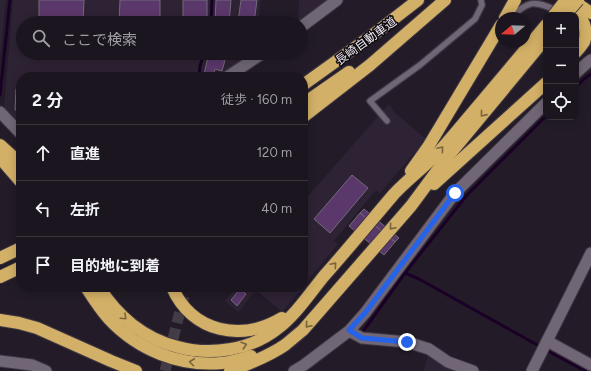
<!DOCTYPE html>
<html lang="ja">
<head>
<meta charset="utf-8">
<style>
  body { margin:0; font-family:Figtree,"Noto Sans JP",sans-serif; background:#27222b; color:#f1f3f6 }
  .controls { position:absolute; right:12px; top:12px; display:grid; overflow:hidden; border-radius:8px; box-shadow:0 2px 10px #0003 }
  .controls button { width:36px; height:36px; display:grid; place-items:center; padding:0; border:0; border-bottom:1px solid #38343c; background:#1a151e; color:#f1f3f6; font:20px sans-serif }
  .compass { position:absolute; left:495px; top:12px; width:36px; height:36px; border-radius:50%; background:#1a151e; box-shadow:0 2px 10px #0003; rotate:251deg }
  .stop { position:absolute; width:12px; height:12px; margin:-9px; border:3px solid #2563eb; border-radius:50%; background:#fff }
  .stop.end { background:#2563eb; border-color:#fff; box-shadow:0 1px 4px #0008 }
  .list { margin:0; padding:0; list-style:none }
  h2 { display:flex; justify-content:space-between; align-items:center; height:52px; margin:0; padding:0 16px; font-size:17px }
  h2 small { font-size:13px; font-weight:400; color:#9f9fa4 }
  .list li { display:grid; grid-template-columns:26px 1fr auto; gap:12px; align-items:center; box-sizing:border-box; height:56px; padding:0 16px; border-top:1px solid #38343c }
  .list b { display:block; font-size:15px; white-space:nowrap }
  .list em { font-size:13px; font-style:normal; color:#9f9fa4 }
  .icon { flex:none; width:22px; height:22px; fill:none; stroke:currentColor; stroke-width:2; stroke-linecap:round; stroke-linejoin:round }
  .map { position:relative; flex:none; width:591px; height:371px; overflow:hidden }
  .search { position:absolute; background:#1a151e; box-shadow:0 2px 10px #0003; left:16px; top:16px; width:292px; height:44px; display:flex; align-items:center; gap:10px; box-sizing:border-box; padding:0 14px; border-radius:22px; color:#9f9fa4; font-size:15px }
  .panel { position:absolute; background:#1a151e; box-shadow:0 2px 10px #0003; left:16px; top:72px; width:292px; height:220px; border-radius:16px }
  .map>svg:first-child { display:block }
  .built { fill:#2e2334 }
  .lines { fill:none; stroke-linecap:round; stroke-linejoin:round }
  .stream { stroke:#1a0027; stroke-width:3 }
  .building { fill:#5b386b; stroke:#736a78 }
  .street-tunnel { stroke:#423c47; stroke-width:11; stroke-dasharray:11 5.5; stroke-linecap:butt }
  .lane-casing { stroke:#403943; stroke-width:8 }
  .street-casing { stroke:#403943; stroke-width:13 }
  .highway-casing { stroke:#403943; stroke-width:14 }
  .lane { stroke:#706675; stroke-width:5.5 }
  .street { stroke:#706675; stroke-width:11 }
  .highway { stroke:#d3b067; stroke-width:12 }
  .highway-bridge-casing { stroke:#403943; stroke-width:14; stroke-linecap:butt }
  .highway-bridge { stroke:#d3b067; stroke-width:12 }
  .oneway { stroke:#79643e }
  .route { stroke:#2563eb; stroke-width:5 }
  .labels { text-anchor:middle; stroke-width:3; stroke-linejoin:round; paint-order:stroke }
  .street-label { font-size:12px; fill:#f4eef7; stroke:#0b080d }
</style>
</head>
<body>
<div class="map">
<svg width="591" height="371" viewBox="0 0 591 371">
  <rect width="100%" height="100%" fill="#231c28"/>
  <g class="built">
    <path d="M0 0H6L0 59Z"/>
    <path d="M13 0H261L258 23H23V53H254L218 77H21V126L4 108Z"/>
    <path d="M299 0H330L298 23Z"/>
    <path d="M389 104 394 112 426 139 380 193 376 190 334 241 338 244 303 286V202Z"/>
    <path d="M237 287H303L282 312 256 290 238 312 225 301Z"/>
    <path d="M430 346 452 360 476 369 496 371H424Z"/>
  </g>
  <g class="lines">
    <g class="stream">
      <path d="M211 23 212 0"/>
      <path d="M199 77 200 66 204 53"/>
      <path d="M576 87 584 79 591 74"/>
      <path d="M0 95 10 0"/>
      <path d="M405 273 419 279 541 347"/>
      <path d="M364 330 405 273 467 195 546 116"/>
      <path d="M546 350 585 371"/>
    </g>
  </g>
  <g class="building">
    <path d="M39 0H84L83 23H39Z"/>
    <path d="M120 0H160V23H119Z"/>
    <rect x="183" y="0" width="24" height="23"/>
    <path d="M216 0H231L229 23H215Z"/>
    <path d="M241 0H257L254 23 238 22Z"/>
    <path d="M209 53H227L222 71 215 69 213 76 204 74Z"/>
    <path d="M16 89H21V110H15Z"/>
    <path d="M352 175 368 188 330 233 314 219Z"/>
    <path d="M364 209 399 238 395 242 360 213Z"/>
    <path d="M360 213 395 242 384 255 349 226Z"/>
    <path d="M240 289 246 294 237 306 231 300Z"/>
  </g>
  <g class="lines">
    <path class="street-tunnel" d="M165 371 186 287"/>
    <g class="lane-casing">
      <g id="lane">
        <path d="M510 18C530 0 533 0 558 11"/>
        <path d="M576 24C579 28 581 33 580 38"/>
        <path d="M387 121 370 101 420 65 475 19 482 5 481 0"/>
      </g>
    </g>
    <g class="street-casing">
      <g id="street">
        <path d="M301 27 337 0"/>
        <path d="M576 73 587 63 591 60"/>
        <path d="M227 77 263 53"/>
        <path d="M0 112 21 134"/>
        <path d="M349 331 362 338 407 342 429 349 448 362 473 371"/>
        <path d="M547 341 591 365"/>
        <path d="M0 361 32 365 46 371"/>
        <path d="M294 371 304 365 349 331 365 313 455 193 546 103"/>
        <path d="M532 371 591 253"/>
      </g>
    </g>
    <g class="highway-casing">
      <g id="highway">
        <path d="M566 0C576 11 591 25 584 42 582 45 579 49 576 52"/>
        <path d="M572 0 591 13"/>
        <path d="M505 18 515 0"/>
        <path d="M303 85 378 31 418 0"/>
        <path d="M303 104 349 72"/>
        <path d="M303 117 370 65 445 0"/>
        <path d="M0 145 21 164"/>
        <path d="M0 158 21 182"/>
        <path d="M411 171 428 147 501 25"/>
        <path d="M434 184 546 83"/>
        <path d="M0 258 21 248"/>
        <path d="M0 277 21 267"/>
        <path d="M86 287C93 298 100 309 109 319 138 350 180 367 222 363 232 362 242 359 251 356"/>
        <path d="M99 287C117 316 144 339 178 347 211 356 250 350 277 329 295 316 310 293 324 276 348 249 371 221 394 194 407 180 423 168 437 154 449 141 461 126 473 112 497 83 522 54 546 25"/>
        <path d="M172 287C192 333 242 342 282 318"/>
        <path d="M0 320 19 323 37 328 111 361 136 371"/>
        <path d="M230 371C249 364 269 356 285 345 291 340 297 335 303 330L411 206 445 160 546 38"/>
      </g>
    </g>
    <use href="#lane" class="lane"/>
    <use href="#street" class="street"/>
    <use href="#highway" class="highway"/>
    <g class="highway-bridge-casing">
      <g id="highway-bridge">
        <path d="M554 15 566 0"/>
        <path d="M565 15 578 0"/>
      </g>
    </g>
    <use href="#highway-bridge" class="highway-bridge"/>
  </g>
  <defs><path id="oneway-chevron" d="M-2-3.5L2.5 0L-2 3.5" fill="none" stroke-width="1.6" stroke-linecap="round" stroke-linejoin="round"/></defs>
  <g class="oneway">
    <use href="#oneway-chevron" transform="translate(483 114) rotate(129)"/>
    <use href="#oneway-chevron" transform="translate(441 149) rotate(-50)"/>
    <use href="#oneway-chevron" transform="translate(392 227) rotate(131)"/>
    <use href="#oneway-chevron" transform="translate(334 265) rotate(-49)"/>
    <use href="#oneway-chevron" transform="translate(124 317) rotate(43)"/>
    <use href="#oneway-chevron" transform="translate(308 325) rotate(131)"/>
    <use href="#oneway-chevron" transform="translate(244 345) rotate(-18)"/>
    <use href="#oneway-chevron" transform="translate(192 362) rotate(-173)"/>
  </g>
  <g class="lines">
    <path class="route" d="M407 342 362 338 349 330 365 313 455 193"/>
  </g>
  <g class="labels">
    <g class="street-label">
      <text transform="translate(366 41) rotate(-36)" y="4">長崎自動車道</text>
    </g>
  </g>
</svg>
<div class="controls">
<button>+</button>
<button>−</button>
<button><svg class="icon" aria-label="locate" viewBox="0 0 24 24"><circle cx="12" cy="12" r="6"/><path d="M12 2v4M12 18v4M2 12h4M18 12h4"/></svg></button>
</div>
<svg class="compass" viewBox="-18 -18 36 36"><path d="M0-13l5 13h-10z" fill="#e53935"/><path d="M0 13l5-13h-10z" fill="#9f9fa4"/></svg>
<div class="stop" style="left:455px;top:193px"></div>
<div class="stop end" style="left:407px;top:342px"></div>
<div class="search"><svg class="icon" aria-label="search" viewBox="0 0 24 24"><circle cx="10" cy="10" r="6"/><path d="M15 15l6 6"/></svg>ここで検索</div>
<section class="panel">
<h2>2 分<small>徒歩 · 160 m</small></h2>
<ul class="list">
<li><svg class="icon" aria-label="ahead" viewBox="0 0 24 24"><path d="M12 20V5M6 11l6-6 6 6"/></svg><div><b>直進</b></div><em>120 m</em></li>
<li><svg class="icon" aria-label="left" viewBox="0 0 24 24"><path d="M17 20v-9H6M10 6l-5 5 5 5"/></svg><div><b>左折</b></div><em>40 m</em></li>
<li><svg class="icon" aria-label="arrive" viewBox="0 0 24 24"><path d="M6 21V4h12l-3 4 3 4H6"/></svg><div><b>目的地に到着</b></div></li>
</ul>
</section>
</div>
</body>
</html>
